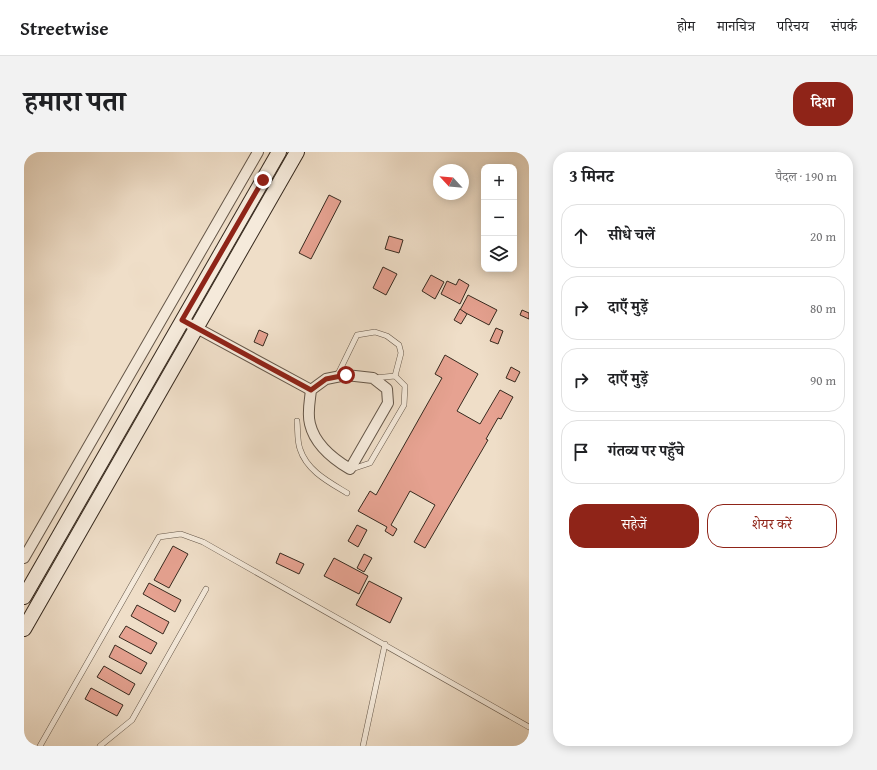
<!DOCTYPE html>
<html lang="hi">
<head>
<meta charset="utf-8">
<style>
  body { margin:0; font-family:"Gentium Book Plus","Noto Serif Devanagari",serif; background:#f2f2f2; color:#202124 }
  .controls { position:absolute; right:12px; top:12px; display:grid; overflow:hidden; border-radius:8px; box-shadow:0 2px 10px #0003 }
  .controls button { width:36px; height:36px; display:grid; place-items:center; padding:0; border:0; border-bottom:1px solid #e0e0e0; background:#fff; color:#202124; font:20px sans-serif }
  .compass { position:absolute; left:409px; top:12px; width:36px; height:36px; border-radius:50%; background:#fff; box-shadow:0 2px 10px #0003; rotate:296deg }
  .stop { position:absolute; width:12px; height:12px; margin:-9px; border:3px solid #8f2418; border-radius:50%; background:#fff }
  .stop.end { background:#8f2418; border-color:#fff; box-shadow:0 1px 4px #0008 }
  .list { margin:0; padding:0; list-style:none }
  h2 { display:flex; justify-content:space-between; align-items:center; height:52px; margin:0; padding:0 16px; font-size:17px }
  h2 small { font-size:13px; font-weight:400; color:#757577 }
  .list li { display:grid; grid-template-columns:26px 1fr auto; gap:12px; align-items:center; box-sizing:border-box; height:64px; margin:0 8px 8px; padding:0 8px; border:1px solid #e0e0e0; border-radius:16px }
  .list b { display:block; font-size:15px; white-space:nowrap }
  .list em { font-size:13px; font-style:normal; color:#757577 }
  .actions { display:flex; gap:8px; padding:12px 16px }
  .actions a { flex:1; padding:9px 0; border:1px solid #8f2418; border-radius:16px; text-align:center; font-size:14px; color:#8f2418 }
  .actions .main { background:#8f2418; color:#fff }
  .icon { flex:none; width:22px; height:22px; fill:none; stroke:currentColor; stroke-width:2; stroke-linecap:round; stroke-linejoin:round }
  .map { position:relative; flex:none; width:505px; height:594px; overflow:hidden; border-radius:16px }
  header { display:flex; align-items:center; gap:24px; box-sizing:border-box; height:56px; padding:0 20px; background:#fff; border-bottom:1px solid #e0e0e0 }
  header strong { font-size:19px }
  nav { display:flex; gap:22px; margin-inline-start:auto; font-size:14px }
  .intro { display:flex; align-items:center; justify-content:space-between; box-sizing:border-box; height:96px; padding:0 24px }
  h1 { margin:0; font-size:28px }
  .button { padding:10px 18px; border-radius:16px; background:#8f2418; color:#fff; font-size:14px; font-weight:700 }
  main { display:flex; gap:24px; padding:0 24px }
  aside { flex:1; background:#fff; border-radius:16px; box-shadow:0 2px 10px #0003 }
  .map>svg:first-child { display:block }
  .building { fill:#e6a291; stroke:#372a1f }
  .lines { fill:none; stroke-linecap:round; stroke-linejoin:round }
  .lane-casing { stroke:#655749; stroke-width:6 }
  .street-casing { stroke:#655749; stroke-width:12 }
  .secondary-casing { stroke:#372a1f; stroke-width:16 }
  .lane { stroke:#f5eadb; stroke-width:5 }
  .street { stroke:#f5eadb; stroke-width:10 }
  .secondary { stroke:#f5eadb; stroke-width:14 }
  .route { stroke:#8f2418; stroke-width:5 }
</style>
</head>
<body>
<header>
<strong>Streetwise</strong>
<nav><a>होम</a><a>मानचित्र</a><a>परिचय</a><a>संपर्क</a></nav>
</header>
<div class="intro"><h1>हमारा पता</h1><a class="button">दिशा</a></div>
<main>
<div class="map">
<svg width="505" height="594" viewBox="0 0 505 594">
  <rect width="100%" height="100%" fill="#efdec8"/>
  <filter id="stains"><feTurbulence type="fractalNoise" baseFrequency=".005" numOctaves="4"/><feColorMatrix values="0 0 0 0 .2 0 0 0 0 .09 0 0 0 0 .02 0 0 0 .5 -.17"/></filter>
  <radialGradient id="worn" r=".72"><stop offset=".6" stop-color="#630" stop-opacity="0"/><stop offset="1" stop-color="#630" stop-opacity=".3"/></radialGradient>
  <g class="building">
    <path d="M305 43 317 49 287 107 275 101Z"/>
    <path d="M365 84 379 88 375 101 361 97Z"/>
    <path d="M359 115 373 122 362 143 349 136Z"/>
    <path d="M407 123 420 130 411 147 398 139Z"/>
    <path d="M435 127 445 133 436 152 417 142 423 129 432 133Z"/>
    <path d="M444 143 473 158 465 173 436 158Z"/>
    <path d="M436 157 443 162 437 172 430 168Z"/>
    <path d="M498 158 505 161V167L496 163Z"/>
    <path d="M472 176 479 179 474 192 466 189Z"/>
    <path d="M235 178 244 182 239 194 230 190Z"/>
    <path d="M421 203 454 222 433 259 456 272 476 238 489 245 477 267 474 266 462 287 464 288 401 396 390 390 411 353 386 339 367 373 373 377 369 384 361 379 363 375 334 359 346 339 352 343 418 226 411 222Z"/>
    <path d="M487 215 496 220 491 230 482 226Z"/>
    <path d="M333 373 343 378 334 395 324 389Z"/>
    <path d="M149 394 164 402 145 436 130 428Z"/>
    <path d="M256 401 280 412 275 422 252 411Z"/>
    <path d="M340 402 348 406 340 420 333 416Z"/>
    <path d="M310 406 344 424 335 442 300 424Z"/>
    <path d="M345 429 378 446 366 471 332 453Z"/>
    <path d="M125 431 157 448 151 460 119 442Z"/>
    <path d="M113 453 145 470 139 482 107 464Z"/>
    <path d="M102 474 133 491 127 502 95 485Z"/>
    <path d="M91 493 123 511 117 522 85 505Z"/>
    <path d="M80 514 111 532 105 543 73 525Z"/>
    <path d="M67 536 99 553 93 564 61 547Z"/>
  </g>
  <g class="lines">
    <g class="lane-casing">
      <g id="lane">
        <path d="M313 224 333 183 351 180 363 184 375 193 377 201 371 224"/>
        <path d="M273 269C274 278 273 289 276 297 283 319 305 330 323 341"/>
        <path d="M328 317 346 311 380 253 381 234 371 224 350 226"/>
        <path d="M16 594 135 385 157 382 179 390 505 575"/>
        <path d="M76 594 108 568 182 437"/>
        <path d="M339 594 361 492"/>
      </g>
    </g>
    <g class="street-casing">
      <g id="street">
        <path d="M158 168 287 238"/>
        <path d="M322 223 349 226 363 237 364 251 326 317C309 307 291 293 286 272 283 262 286 248 287 238L302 227Z"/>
        <path d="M0 406 234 0"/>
      </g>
    </g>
    <g class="secondary-casing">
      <g id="secondary">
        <path d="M0 445 255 0"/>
        <path d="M0 477 273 0"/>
      </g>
    </g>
    <use href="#lane" class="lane"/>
    <use href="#street" class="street"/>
    <use href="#secondary" class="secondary"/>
  </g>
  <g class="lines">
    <path class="route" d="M239 28 158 168 287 238 302 227 322 223"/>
  </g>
  <rect width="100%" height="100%" filter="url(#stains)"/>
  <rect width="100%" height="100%" fill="url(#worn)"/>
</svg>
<div class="controls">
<button>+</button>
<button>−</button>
<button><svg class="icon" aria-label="layers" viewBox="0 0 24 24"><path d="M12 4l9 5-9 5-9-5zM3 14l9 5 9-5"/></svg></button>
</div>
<svg class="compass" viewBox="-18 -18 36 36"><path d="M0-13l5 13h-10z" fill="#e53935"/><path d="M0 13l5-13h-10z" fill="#757577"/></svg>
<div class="stop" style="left:322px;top:223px"></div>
<div class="stop end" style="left:239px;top:28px"></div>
</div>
<aside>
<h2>3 मिनट<small>पैदल · 190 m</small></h2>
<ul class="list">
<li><svg class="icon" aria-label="ahead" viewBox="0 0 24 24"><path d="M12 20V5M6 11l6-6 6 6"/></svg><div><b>सीधे चलें</b></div><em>20 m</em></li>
<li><svg class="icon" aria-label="right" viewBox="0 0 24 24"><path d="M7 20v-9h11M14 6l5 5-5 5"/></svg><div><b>दाएँ मुड़ें</b></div><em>80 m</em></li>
<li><svg class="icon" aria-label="right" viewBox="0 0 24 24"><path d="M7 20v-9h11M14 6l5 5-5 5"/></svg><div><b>दाएँ मुड़ें</b></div><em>90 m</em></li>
<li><svg class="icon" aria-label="arrive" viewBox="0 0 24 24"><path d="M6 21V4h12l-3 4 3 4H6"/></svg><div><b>गंतव्य पर पहुँचे</b></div></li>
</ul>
<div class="actions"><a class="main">सहेजें</a><a>शेयर करें</a></div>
</aside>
</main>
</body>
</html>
